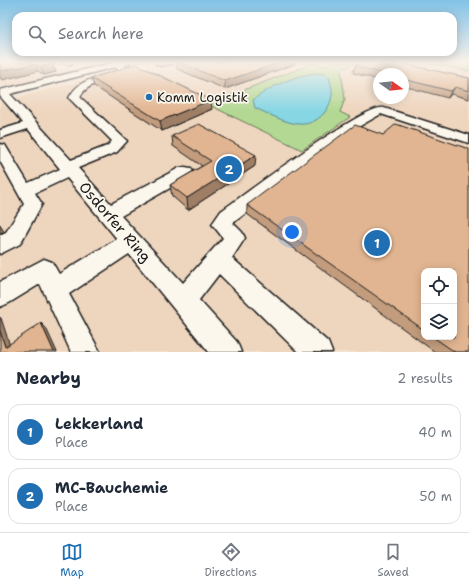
<!DOCTYPE html>
<html lang="en">
<head>
<meta charset="utf-8">
<style>
  body { margin:0; font-family:"Shantell Sans",sans-serif; background:#f2f2f3; color:#1f2937 }
  .controls { position:absolute; right:12px; bottom:12px; display:grid; overflow:hidden; border-radius:8px; box-shadow:0 2px 10px #0003 }
  .controls button { width:36px; height:36px; display:grid; place-items:center; padding:0; border:0; border-bottom:1px solid #e0e1e3; background:#fff; color:#1f2937; font:20px sans-serif }
  .compass { position:absolute; left:373px; top:68px; width:36px; height:36px; border-radius:50%; background:#fff; box-shadow:0 2px 10px #0003; rotate:105deg }
  .you { position:absolute; left:292px; top:232px; width:14px; height:14px; margin:-10px; border:3px solid #fff; border-radius:50%; background:#1a73e8; box-shadow:0 0 0 6px #1a73e833 }
  .badge { display:grid; place-items:center; width:26px; height:26px; border-radius:50%; background:#1f6fb2; color:#fff; font-size:13px; font-weight:700 }
  .pin { position:absolute; translate:-50% -50%; border:2px solid #fff; box-shadow:0 1px 4px #0006 }
  .list { margin:0; padding:0; list-style:none }
  h2 { display:flex; justify-content:space-between; align-items:center; height:52px; margin:0; padding:0 16px; font-size:17px }
  h2 small { font-size:13px; font-weight:400; color:#747a83 }
  .list li { display:grid; grid-template-columns:26px 1fr auto; gap:12px; align-items:center; box-sizing:border-box; height:56px; margin:0 8px 8px; padding:0 8px; border:1px solid #e0e1e3; border-radius:12px }
  .list b { display:block; font-size:15px; white-space:nowrap }
  .list p { margin:0; font-size:13px; white-space:nowrap; color:#747a83 }
  .list em { font-size:13px; font-style:normal; color:#747a83 }
  .icon { flex:none; width:22px; height:22px; fill:none; stroke:currentColor; stroke-width:2; stroke-linecap:round; stroke-linejoin:round }
  .map { position:relative; flex:none; width:469px; height:352px; overflow:hidden }
  .search { position:absolute; background:#fff; box-shadow:0 2px 10px #0003; left:12px; right:12px; top:12px; height:44px; display:flex; align-items:center; gap:10px; box-sizing:border-box; padding:0 14px; border-radius:12px; color:#747a83; font-size:15px }
  .sheet { height:180px; background:#fff }
  nav { display:flex; justify-content:space-around; align-items:center; box-sizing:border-box; height:56px; border-top:1px solid #e0e1e3; background:#fff; font-size:11px; color:#747a83 }
  nav a { display:grid; justify-items:center; gap:2px }
  nav .on { color:#1f6fb2 }
  .map>svg:first-child { display:block }
  .built { fill:#eed5be; fill-rule:evenodd }
  .green { fill:#b3d894; stroke:#687a58 }
  .water { fill:#87d6e4; stroke:#5c8c94 }
  .lines { fill:none; stroke-linecap:round; stroke-linejoin:round }
  .minor-casing { stroke:#1c1c1c; stroke-width:3 }
  .path { stroke:#1c1c1c; stroke-width:1; stroke-dasharray:1.5 1.5; stroke-linecap:butt }
  .minor { fill:#fbf7ec; fill-rule:evenodd }
  .wall { fill:#c29c7d; stroke:#1c1c1c; fill-rule:evenodd }
  .shaded-wall { fill:#9e7f66; stroke:#1c1c1c }
  .building { fill:#e1b591; stroke:#1c1c1c }
  .poi-dot { fill:#1f6fb2; stroke:#fbf7ec; stroke-width:1.5 }
  .labels { text-anchor:middle; stroke-width:3.5; stroke-linejoin:round; paint-order:stroke }
  .far-poi-label { font-size:13px; fill:#1c1c1c; stroke:#fbf7ec; text-anchor:start }
  .street-label { font-size:15px; fill:#1c1c1c; stroke:#fbf7ec }
</style>
</head>
<body>
<div class="map">
<svg width="469" height="352" viewBox="0 0 469 352">
  <rect width="100%" height="100%" fill="#f3e3d1"/>
  <filter id="ink" filterUnits="userSpaceOnUse"><feTurbulence type="fractalNoise" baseFrequency=".025" numOctaves="2"/><feDisplacementMap in="SourceGraphic" scale="8" xChannelSelector="R" yChannelSelector="G"/><feConvolveMatrix kernelMatrix="1 2 1 2 8 2 1 2 1" color-interpolation-filters="sRGB"/></filter>
  <g filter="url(#ink)">
    <g class="built">
      <path d="M0 62H113L3 87 0 84Z"/>
      <path d="M154 62H469V352H0V102ZM379 74H403V98H379ZM424 271H454V337H424Z"/>
    </g>
    <g class="green">
      <path d="M333 62H357L341 70 345 99 340 112 350 117 302 150 207 104 314 63 324 66Z"/>
      <path d="M423 62 469 63V71Z"/>
    </g>
    <path class="water" d="M315 73 325 74 329 77C330 82 333 89 332 95 330 111 316 126 298 124 283 122 269 114 255 108L253 100C273 85 291 77 315 73Z"/>
    <g class="lines">
      <g class="minor-casing">
        <g id="minor">
          <path d="M62 62H71L72 63 68 65Z"/>
          <path d="M116 62H130L129 64 124 65 130 70 129 74C113 81 88 80 80 97L127 141 117 152 78 168 111 204 179 168 185 167 191 168 193 172 191 176 121 216 183 283 223 238 212 224 221 211C244 195 365 103 384 108L469 135V143L381 114 353 130 233 223 242 232 245 238 232 258 328 342 332 352H298L219 274 199 300 237 342 241 352H209L129 254 69 294 100 352H71L40 284 9 303 0 307V282L44 259 52 262 59 274 117 239 67 178 35 193 42 204 20 244 0 254V235L6 232 24 204 0 161V144L5 145 28 183 60 169 28 129 0 138V130L23 123 0 96V90ZM115 67 121 71C100 80 81 75 69 98L112 141 107 146 71 160 10 94Z"/>
          <path d="M157 62H173L172 64 160 66 156 64Z"/>
        </g>
      </g>
      <path class="path" d="M134 63 141 62"/>
      <use href="#minor" class="minor"/>
    </g>
    <g class="wall">
      <path d="M0 62 52 64 56 72 44 75 38 71 2 80 0 78Z"/>
      <path d="M176 62H295V64L225 89 177 69Z"/>
      <path d="M355 66 469 78V99L451 94 448 98 403 86V74H379V80L353 73Z"/>
      <path d="M91 78 212 109 162 131 94 86Z"/>
      <path d="M383 135 469 352H435L247 214V205ZM424 271 454 337H424Z"/>
      <path d="M172 136 255 166 188 210 172 196 170 185 202 166 173 146Z"/>
    </g>
    <g class="shaded-wall">
      <path d="M281 62H295V64L225 89V81Z"/>
      <path d="M35 64 38 71 2 80 0 77V71Z"/>
      <path d="M52 64 56 72 44 75 40 67Z"/>
      <path d="M455 87 451 94 448 98 451 91Z"/>
      <path d="M211 100 212 109 162 131 160 121Z"/>
      <path d="M256 155 255 166 188 210 187 198Z"/>
      <path d="M0 224 4 232 0 233Z"/>
      <path d="M0 317 1 318 12 352 5 347 0 331Z"/>
      <path d="M41 323 46 328 57 352H54Z"/>
    </g>
    <g class="building">
      <path d="M0 62H48L52 64 40 67 35 64 0 71Z"/>
      <path d="M177 62H281L225 81Z"/>
      <path d="M364 62H396L469 78V91L455 87 451 91 403 79V74H385L355 66Z"/>
      <path d="M136 64 211 100 160 121 91 78Z"/>
      <path d="M199 124 256 155 187 198 170 185 211 161 172 136Z"/>
      <path d="M396 124 469 149V352H455L433 337H454V271H424V330L247 205 355 125 383 135Z"/>
      <path d="M41 323 54 352H0V331L5 347Z"/>
    </g>
  </g>
  <linearGradient id="sky" x2="0" y2="1"><stop stop-color="#81c2e6"/><stop offset="0.56" stop-color="#faf2ea"/><stop offset="1" stop-color="#faf2ea" stop-opacity="0"/></linearGradient>
  <rect width="469" height="111" fill="url(#sky)"/>
  <circle class="poi-dot" cx="149" cy="97" r="4"/>
  <g class="labels">
    <g class="far-poi-label">
      <text x="157" y="102">Komm Logistik</text>
    </g>
    <g class="street-label">
      <text transform="translate(115 222) rotate(49)" y="5">Osdorfer Ring</text>
    </g>
  </g>
</svg>
<div class="controls">
<button><svg class="icon" aria-label="locate" viewBox="0 0 24 24"><circle cx="12" cy="12" r="6"/><path d="M12 2v4M12 18v4M2 12h4M18 12h4"/></svg></button>
<button><svg class="icon" aria-label="layers" viewBox="0 0 24 24"><path d="M12 4l9 5-9 5-9-5zM3 14l9 5 9-5"/></svg></button>
</div>
<svg class="compass" viewBox="-18 -18 36 36"><path d="M0-13l5 13h-10z" fill="#e53935"/><path d="M0 13l5-13h-10z" fill="#747a83"/></svg>
<div class="you"></div>
<div class="pin badge" style="left:377px;top:243px">1</div>
<div class="pin badge" style="left:229px;top:169px">2</div>
<div class="search"><svg class="icon" aria-label="search" viewBox="0 0 24 24"><circle cx="10" cy="10" r="6"/><path d="M15 15l6 6"/></svg>Search here</div>
</div>
<section class="sheet">
<h2>Nearby<small>2 results</small></h2>
<ul class="list">
<li><span class="badge">1</span><div><b>Lekkerland</b><p>Place</p></div><em>40 m</em></li>
<li><span class="badge">2</span><div><b>MC-Bauchemie</b><p>Place</p></div><em>50 m</em></li>
</ul>
</section>
<nav>
<a class="on"><svg class="icon" aria-label="map" viewBox="0 0 24 24"><path d="M3 6l6-2 6 2 6-2v14l-6 2-6-2-6 2zM9 4v14M15 6v14"/></svg>Map</a>
<a><svg class="icon" aria-label="directions" viewBox="0 0 24 24"><path d="M12 3l9 9-9 9-9-9zM9 14v-3h6M13 9l2 2-2 2"/></svg>Directions</a>
<a><svg class="icon" aria-label="saved" viewBox="0 0 24 24"><path d="M7 4h10v16l-5-4-5 4z"/></svg>Saved</a>
</nav>
</body>
</html>
